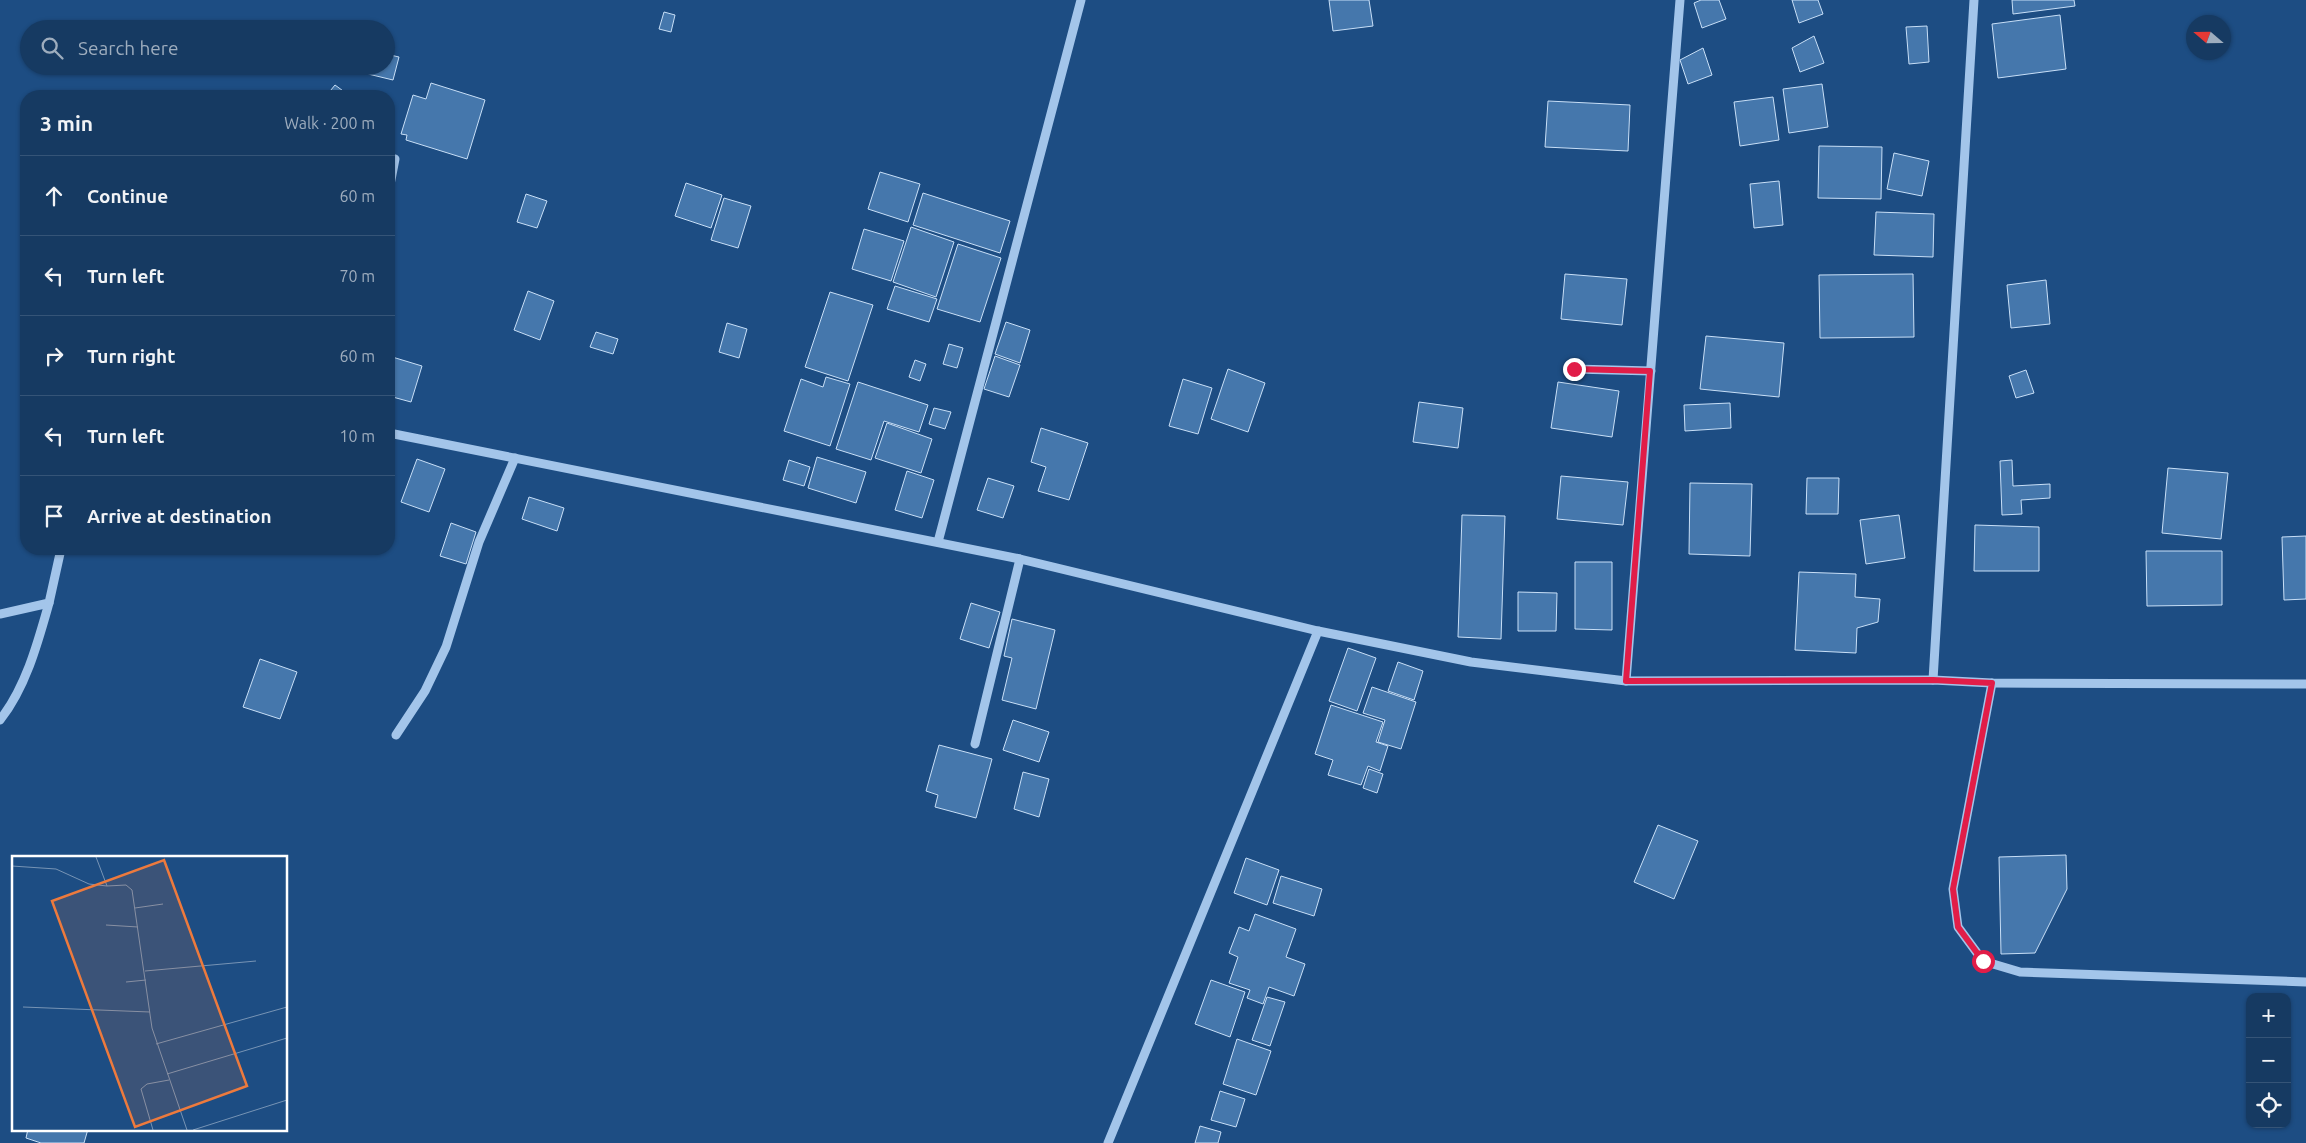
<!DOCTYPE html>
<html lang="en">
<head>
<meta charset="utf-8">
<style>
  body { margin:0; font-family:Ubuntu,sans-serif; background:#23456b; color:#f1f3f6 }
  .controls { position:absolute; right:15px; bottom:15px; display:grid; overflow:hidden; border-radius:10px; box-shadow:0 1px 4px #0004 }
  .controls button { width:45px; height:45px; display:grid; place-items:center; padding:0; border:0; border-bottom:1px solid #355477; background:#163a62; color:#f1f3f6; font:25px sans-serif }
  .compass { position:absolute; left:2186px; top:15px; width:45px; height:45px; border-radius:50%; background:#163a62; box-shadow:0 1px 4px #0004; rotate:290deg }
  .stop { position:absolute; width:15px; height:15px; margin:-11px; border:4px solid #e11d48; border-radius:50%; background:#fff }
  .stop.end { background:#e11d48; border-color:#fff; box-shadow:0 1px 5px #0008 }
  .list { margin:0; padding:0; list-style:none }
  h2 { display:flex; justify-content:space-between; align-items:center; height:65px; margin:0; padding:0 20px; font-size:21px }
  h2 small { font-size:16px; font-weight:400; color:#9eadbe }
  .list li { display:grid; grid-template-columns:32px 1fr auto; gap:15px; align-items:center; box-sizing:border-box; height:80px; padding:0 20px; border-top:1px solid #355477 }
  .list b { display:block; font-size:19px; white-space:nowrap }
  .list em { font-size:16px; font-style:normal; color:#9eadbe }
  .icon { flex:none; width:28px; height:28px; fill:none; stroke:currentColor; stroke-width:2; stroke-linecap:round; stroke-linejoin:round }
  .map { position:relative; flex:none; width:2306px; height:1143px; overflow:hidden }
  .search { position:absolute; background:#163a62; box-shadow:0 1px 4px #0004; left:20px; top:20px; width:375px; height:55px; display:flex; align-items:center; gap:12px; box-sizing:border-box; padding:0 18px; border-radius:28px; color:#9eadbe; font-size:19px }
  .panel { position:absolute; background:#163a62; box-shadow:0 1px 4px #0004; left:20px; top:90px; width:375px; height:465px; border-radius:20px }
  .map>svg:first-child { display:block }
  .building { fill:#4577ac; stroke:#c8dff7 }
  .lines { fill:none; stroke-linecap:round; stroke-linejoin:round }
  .minor { stroke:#a3c5ea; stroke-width:9 }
  .route { stroke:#e11d48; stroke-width:6 }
  .inset-road { fill:none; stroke:#7794b5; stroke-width:1 }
  .view { fill:#ed7a3d; fill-opacity:0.15; stroke:#ed7a3d; stroke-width:2.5 }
  .inset-edge { fill:none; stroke:#fff; stroke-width:2.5 }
</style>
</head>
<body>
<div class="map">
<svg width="2306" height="1143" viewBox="0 0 2306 1143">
  <rect width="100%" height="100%" fill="#1d4d83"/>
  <g class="building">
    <path d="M1329 0H1369L1373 26 1333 31Z"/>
    <path d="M1701 0H1719L1726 19 1702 28 1694 3Z"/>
    <path d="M1792 0H1818L1823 14 1799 23Z"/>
    <path d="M2012 0H2074L2075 6 2013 14Z"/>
    <path d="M664 12 675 15 671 32 659 29Z"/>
    <path d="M2060 15 2066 69 1998 78 1992 24Z"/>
    <path d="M1927 26 1929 62 1909 64 1906 27Z"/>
    <path d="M1814 36 1824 63 1800 72 1792 48Z"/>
    <path d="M1703 48 1712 75 1688 84 1680 60Z"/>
    <path d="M386 54 399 57 393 80 364 73 366 66H386Z"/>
    <path d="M431 83 485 100 467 159 406 140 407 135 401 134 413 95 426 99Z"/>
    <path d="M1822 84 1828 127 1789 133 1783 89Z"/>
    <path d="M335 85 350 96H326Z"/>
    <path d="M1773 97 1779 140 1740 146 1734 102Z"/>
    <path d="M1548 101 1630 105 1628 151 1545 147Z"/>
    <path d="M1819 146 1882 147 1881 199 1818 198Z"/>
    <path d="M1894 153 1929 161 1922 196 1887 189Z"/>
    <path d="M880 172 920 184 908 222 868 209Z"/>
    <path d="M1779 181 1783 225 1754 228 1750 184Z"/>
    <path d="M686 183 722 195 711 228 675 216Z"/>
    <path d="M923 193 1010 221 1000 253 913 225Z"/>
    <path d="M526 194 547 201 537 228 517 222Z"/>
    <path d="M724 198 751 206 738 248 711 240Z"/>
    <path d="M1876 212 1934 214 1933 257 1874 255Z"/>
    <path d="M911 227 954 242 936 297 893 282Z"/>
    <path d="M864 229 904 241 891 281 852 269Z"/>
    <path d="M958 244 1001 258 980 322 937 309Z"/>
    <path d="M1565 274 1627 279 1622 325 1561 319Z"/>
    <path d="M1913 274 1914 337 1820 338 1819 275Z"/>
    <path d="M2046 280 2050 324 2011 328 2007 285Z"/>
    <path d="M895 286 937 299 929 322 887 309Z"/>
    <path d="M528 291 554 301 540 340 514 330Z"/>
    <path d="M830 292 873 305 848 381 805 367Z"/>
    <path d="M1006 322 1030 330 1020 363 995 354Z"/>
    <path d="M727 323 747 329 739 358 719 352Z"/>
    <path d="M596 332 618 339 613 354 590 347Z"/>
    <path d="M1706 336 1784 343 1779 397 1700 389Z"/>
    <path d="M949 344 963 348 957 368 943 364Z"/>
    <path d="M389 356 422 366 411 402 389 396Z"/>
    <path d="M995 356 1020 365 1009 397 984 389Z"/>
    <path d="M915 360 926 364 920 381 909 377Z"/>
    <path d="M1228 369 1265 383 1248 432 1211 419Z"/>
    <path d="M2026 370 2034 393 2016 398 2009 376Z"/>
    <path d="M826 377 850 384 830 446 784 431 801 379 823 387Z"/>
    <path d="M1183 379 1212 388 1198 434 1169 426Z"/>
    <path d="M858 382 928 405 919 432 884 421 871 460 836 449Z"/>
    <path d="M1558 382 1619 391 1612 437 1551 428Z"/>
    <path d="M1419 402 1463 408 1458 448 1413 442Z"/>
    <path d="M1730 403 1731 428 1685 431 1684 405Z"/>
    <path d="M934 408 951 412 945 429 929 424Z"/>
    <path d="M887 423 932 439 921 473 875 458Z"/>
    <path d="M1041 428 1088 443 1069 500 1038 491 1046 467 1031 462Z"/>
    <path d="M817 457 866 472 856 503 808 488Z"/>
    <path d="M417 459 445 469 429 512 401 502Z"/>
    <path d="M789 460 810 467 804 486 783 480Z"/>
    <path d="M2012 460 2013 486 2050 484V498L2021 500 2022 514 2002 515 2000 461Z"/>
    <path d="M2168 468 2228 473 2221 539 2162 533Z"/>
    <path d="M907 471 934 480 922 518 895 510Z"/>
    <path d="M1561 476 1628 482 1623 525 1557 519Z"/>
    <path d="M988 478 1014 486 1003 518 977 510Z"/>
    <path d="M1807 478H1839L1838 514H1806Z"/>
    <path d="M1690 483 1752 484 1750 556 1689 554Z"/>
    <path d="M529 497 564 508 557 531 522 519Z"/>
    <path d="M1462 515 1505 516 1501 639 1458 637Z"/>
    <path d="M1899 515 1905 558 1866 564 1860 520Z"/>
    <path d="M451 523 476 532 466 564 440 556Z"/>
    <path d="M1975 525 2039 527V571H1974Z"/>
    <path d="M2306 536V599L2284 600 2282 537Z"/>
    <path d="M2146 551H2222V605L2147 606Z"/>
    <path d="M1575 562H1612V630L1575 629Z"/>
    <path d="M1799 572 1856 574 1855 597 1880 599 1878 622 1857 628 1856 653 1795 650Z"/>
    <path d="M1518 592 1557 593 1556 631H1518Z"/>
    <path d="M971 603 1000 612 989 648 960 639Z"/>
    <path d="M1012 619 1055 630 1036 709 1002 700 1012 658 1004 656Z"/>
    <path d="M1348 648 1376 658 1357 711 1329 701Z"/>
    <path d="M260 659 297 672 280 719 243 707Z"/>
    <path d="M1398 662 1423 671 1414 700 1388 691Z"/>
    <path d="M1372 687 1416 702 1401 749 1378 742 1385 720 1363 713Z"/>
    <path d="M1331 705 1383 722 1376 742 1388 746 1380 771 1368 766 1361 785 1328 775 1333 760 1315 754Z"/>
    <path d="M1013 720 1049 732 1039 762 1003 750Z"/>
    <path d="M939 745 992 759 976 818 935 807 938 795 926 791Z"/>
    <path d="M1369 769 1383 774 1377 793 1363 788Z"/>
    <path d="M1023 772 1049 779 1039 817 1014 809Z"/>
    <path d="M1658 825 1698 841 1674 899 1634 882Z"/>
    <path d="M2066 855 2067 889 2035 953 2001 954 1999 857Z"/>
    <path d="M1246 858 1279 870 1267 905 1234 893Z"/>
    <path d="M1281 876 1322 889 1314 916 1273 903Z"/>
    <path d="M1255 914 1296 929 1286 957 1305 964 1294 996 1269 987 1263 1004 1247 998 1250 990 1229 983 1238 957 1229 953 1239 927 1249 931Z"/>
    <path d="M1211 980 1245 992 1230 1037 1195 1024Z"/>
    <path d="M1267 997 1285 1002 1270 1046 1252 1040Z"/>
    <path d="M1237 1039 1271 1051 1256 1095 1223 1084Z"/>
    <path d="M1220 1091 1245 1099 1236 1127 1211 1120Z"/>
    <path d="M1200 1126 1221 1132 1218 1143H1195Z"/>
    <path d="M28 1129H88L84 1143H41L26 1138Z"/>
  </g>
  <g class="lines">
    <g class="minor">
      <path d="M389 190 395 159"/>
      <path d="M1574 369 1651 371"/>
      <path d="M389 433 1020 559 1318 631 1471 662 1626 681 1933 680 1992 683 2306 684"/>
      <path d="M938 542 1081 0"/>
      <path d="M0 614 49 603 61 549"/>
      <path d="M1933 680 1974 0"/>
      <path d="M1626 681 1680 0"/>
      <path d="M1992 683 1953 889 1958 927 1983 961 2020 972 2306 982"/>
      <path d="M0 720C26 687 38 642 49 603"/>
      <path d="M396 735 425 691 446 647 479 542 515 458"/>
      <path d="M975 744 1020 559"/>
      <path d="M1108 1143 1318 631"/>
    </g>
  </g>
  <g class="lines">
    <path class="route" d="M1574 369 1650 371 1626 681 1933 680 1992 683 1953 889 1958 927 1983 961"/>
  </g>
  <g transform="translate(12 856)">
    <rect width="275" height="275" fill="#1d4d83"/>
    <path class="inset-road" d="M84 1 95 30 114 29 120 34 140 172 175 274M0 10 44 13 77 28 95 30M123 52 151 48M94 69 126 71M133 115 244 105M114 126 134 124M11 151 138 156M144 188 275 151M155 218 275 182M141 274 129 233 135 228 157 224M181 274 275 244"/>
    <path class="view" d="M152 4 235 230 123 271 40 45Z"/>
    <rect width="275" height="275" class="inset-edge"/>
  </g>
</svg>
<div class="controls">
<button>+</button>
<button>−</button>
<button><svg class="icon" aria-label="locate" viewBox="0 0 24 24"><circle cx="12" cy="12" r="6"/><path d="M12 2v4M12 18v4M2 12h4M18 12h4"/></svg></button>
</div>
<svg class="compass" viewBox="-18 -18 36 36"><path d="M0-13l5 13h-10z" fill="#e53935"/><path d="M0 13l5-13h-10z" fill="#9eadbe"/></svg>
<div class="stop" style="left:1983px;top:961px"></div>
<div class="stop end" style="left:1574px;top:369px"></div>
<div class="search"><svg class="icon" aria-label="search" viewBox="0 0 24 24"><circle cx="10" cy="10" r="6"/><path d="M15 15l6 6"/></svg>Search here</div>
<section class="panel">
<h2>3 min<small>Walk · 200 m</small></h2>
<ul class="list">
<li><svg class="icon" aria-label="ahead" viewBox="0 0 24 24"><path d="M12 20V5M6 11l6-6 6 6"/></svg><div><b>Continue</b></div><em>60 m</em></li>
<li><svg class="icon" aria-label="left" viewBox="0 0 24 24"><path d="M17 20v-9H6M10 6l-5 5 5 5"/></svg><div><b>Turn left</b></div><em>70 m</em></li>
<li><svg class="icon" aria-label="right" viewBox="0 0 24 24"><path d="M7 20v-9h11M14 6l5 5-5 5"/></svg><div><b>Turn right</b></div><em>60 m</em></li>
<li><svg class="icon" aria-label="left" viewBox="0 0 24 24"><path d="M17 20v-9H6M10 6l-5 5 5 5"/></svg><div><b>Turn left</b></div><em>10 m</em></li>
<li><svg class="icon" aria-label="arrive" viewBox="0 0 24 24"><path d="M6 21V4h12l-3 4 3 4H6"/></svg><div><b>Arrive at destination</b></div></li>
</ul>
</section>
</div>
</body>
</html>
